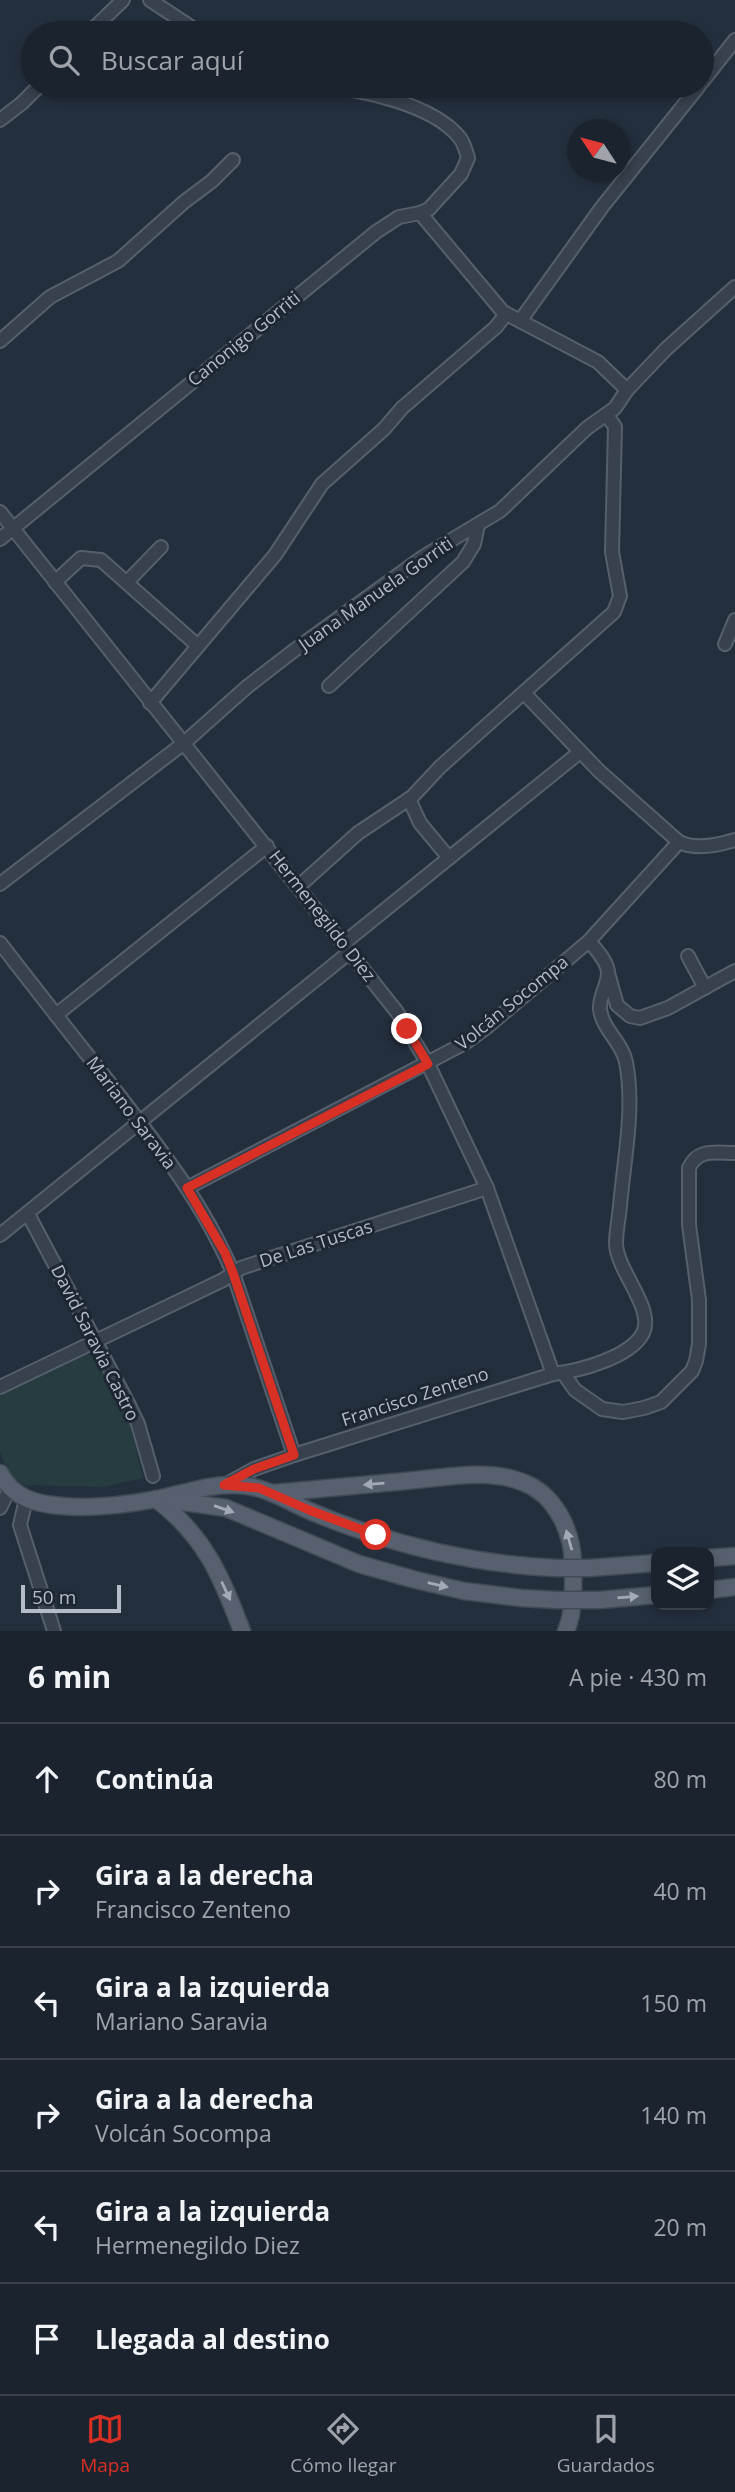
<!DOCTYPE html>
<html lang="es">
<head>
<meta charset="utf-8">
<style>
  body { margin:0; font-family:"Open Sans",sans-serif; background:#242b36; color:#f1f3f6 }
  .controls { position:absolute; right:21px; bottom:21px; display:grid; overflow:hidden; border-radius:14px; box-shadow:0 4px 10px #0003 }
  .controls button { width:63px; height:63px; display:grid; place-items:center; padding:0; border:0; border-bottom:2px solid #39404a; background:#1b232e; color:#f1f3f6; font:35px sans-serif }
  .compass { position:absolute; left:567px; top:119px; width:63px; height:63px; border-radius:50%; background:#1b232e; box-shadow:0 4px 10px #0003; rotate:306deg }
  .scale { position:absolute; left:21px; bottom:18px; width:100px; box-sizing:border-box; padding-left:7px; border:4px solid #b4bcc9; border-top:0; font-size:19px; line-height:24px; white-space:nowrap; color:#b4bcc9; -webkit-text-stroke:5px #1d2633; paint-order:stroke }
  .stop { position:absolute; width:21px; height:21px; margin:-16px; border:5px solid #d93025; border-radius:50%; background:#fff }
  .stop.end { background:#d93025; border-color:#fff; box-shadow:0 2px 7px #0008 }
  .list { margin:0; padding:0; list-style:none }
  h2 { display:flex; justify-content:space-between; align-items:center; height:91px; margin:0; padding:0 28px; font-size:30px }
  h2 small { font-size:23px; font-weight:400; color:#a0a4aa }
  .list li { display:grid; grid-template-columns:46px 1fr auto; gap:21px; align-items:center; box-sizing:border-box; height:112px; padding:0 28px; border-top:2px solid #39404a }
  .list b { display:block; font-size:26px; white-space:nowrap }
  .list p { margin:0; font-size:23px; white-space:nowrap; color:#a0a4aa }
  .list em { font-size:23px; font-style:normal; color:#a0a4aa }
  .icon { flex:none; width:38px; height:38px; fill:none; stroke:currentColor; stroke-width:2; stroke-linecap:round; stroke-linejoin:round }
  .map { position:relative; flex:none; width:735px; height:1631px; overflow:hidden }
  .search { position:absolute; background:#1b232e; box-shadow:0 4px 10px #0003; left:21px; right:21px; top:21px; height:77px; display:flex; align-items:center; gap:18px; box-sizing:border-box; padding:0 24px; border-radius:38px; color:#a0a4aa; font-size:26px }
  .sheet { height:763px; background:#1b232e }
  nav { display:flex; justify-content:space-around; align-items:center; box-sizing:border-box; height:98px; border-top:2px solid #39404a; background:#1b232e; font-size:19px; color:#a0a4aa }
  nav a { display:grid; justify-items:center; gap:4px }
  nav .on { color:#d93025 }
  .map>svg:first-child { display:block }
  .green { fill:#263c3f }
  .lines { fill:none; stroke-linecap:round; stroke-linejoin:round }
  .minor-casing { stroke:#565f6c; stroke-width:16 }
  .major-casing { stroke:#414a57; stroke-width:19 }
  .minor { stroke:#38414e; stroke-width:12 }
  .major { stroke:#56606e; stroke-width:16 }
  .major-bridge-casing { stroke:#414a57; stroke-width:19; stroke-linecap:butt }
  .major-bridge { stroke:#56606e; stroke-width:16 }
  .oneway { fill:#a1aab7 }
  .route { stroke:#d93025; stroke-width:9 }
  .labels { text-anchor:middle; stroke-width:6; stroke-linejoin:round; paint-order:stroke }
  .street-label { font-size:18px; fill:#b4bcc9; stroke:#1d2633 }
</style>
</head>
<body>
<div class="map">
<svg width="735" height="1631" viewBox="0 0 735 1631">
  <rect width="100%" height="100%" fill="#242f3e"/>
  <path class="green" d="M86 1354 99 1358 129 1420 143 1478 103 1487 24 1485 8 1474 0 1452V1396Z"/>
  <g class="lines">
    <g class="minor-casing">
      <g id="minor">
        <path d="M150 0 200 33"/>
        <path d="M89 33 123 0"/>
        <path d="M702 82 735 40"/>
        <path d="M0 120 22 103 39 86"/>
        <path d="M420 213 503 312 598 362 627 390"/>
        <path d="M520 321 602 207 699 86"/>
        <path d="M0 341 50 297 118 261 184 202 212 181 233 160"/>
        <path d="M0 512 397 1012 428 1064 487 1188 553 1374"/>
        <path d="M0 539 376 232 399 217 420 213 429 209 461 174 468 158C466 151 464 143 460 138 433 104 360 89 319 86"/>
        <path d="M55 582 81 558 101 560 198 646"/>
        <path d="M127 582 161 547"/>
        <path d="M725 644 735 620"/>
        <path d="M329 686 463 562 474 544 478 525"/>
        <path d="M524 693 599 771 679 842"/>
        <path d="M150 703 275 555 322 484 384 429 402 408 496 327 506 314"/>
        <path d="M409 799 420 823 449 858"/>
        <path d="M0 884 184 743 248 686 292 652 423 557 500 511 587 428 615 408 627 390 666 349 735 287"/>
        <path d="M299 886 358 833 412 797 440 767 614 612 620 596 612 552 615 427 607 415"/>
        <path d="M0 943C37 991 74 1038 112 1086 157 1144 204 1204 233 1273L294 1455"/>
        <path d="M344 943 580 752"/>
        <path d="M688 956 705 988"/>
        <path d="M608 973 617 1005 630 1016 640 1018 668 1008 735 971"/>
        <path d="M56 1015 267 846"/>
        <path d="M187 1188 465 1043 487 1027 589 941 679 842C695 850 719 845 735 840"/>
        <path d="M28 1214 127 1401 138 1424 153 1476"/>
        <path d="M0 1235 351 951"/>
        <path d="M563 1373 575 1390 602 1409 623 1412 644 1408 661 1402 692 1371 696 1361 699 1344V1300L689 1225V1168C698 1148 716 1153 735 1153"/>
        <path d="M0 1387 223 1280 241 1268 487 1188"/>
        <path d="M225 1485 254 1469 294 1455 553 1374C578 1371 630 1358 643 1333 655 1308 616 1270 616 1243 616 1231 619 1218 620 1206 624 1159 635 1108 626 1062 622 1042 602 1029 600 1009 599 996 608 985 608 973 608 961 595 949 589 941"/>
        <path d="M26 1499 20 1525 54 1631"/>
        <path d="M0 1508 10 1488"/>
      </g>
    </g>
    <g class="major-casing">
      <g id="major">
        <path d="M0 1473C13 1498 35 1504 62 1506 94 1509 125 1505 157 1499 183 1494 209 1484 235 1485 263 1485 285 1500 310 1511 324 1517 339 1523 354 1528 419 1551 488 1565 557 1568"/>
        <path d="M274 1493C318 1489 362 1485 406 1481 442 1478 488 1468 522 1482 555 1494 572 1530 573 1563 573 1585 575 1610 566 1631"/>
        <path d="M156 1499C205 1536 221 1576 242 1631"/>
        <path d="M169 1500 226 1508 359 1564 416 1580 464 1591 521 1598 557 1600"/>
        <path d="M709 1558 735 1556"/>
        <path d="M589 1568 656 1563"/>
        <path d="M709 1590 735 1587"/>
        <path d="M600 1600 656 1595"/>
      </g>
    </g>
    <use href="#minor" class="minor"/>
    <use href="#major" class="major"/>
    <g class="major-bridge-casing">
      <g id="major-bridge">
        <path d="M557 1568H589"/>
        <path d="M557 1600H600"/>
      </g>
    </g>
    <use href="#major-bridge" class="major-bridge"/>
  </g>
  <defs><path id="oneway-solid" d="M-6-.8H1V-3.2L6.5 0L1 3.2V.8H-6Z" transform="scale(1.75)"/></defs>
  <g class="oneway">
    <use href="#oneway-solid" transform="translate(374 1484) rotate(175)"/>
    <use href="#oneway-solid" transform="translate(224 1509) rotate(19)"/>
    <use href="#oneway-solid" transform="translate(569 1540) rotate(-106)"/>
    <use href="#oneway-solid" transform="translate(438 1585) rotate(13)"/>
    <use href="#oneway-solid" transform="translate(226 1591) rotate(65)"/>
    <use href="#oneway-solid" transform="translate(628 1597) rotate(-5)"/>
  </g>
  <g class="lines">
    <path class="route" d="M376 1535 309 1510 259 1488 224 1485 254 1469 294 1455 233 1273 225 1253 187 1188 428 1064 407 1029"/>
  </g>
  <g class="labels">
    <g class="street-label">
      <text transform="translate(244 339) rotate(-39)" y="6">Canonigo Gorriti</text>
      <text transform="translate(376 594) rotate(-35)" y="6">Juana Manuela Gorriti</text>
      <text transform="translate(322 916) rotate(52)" y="6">Hermenegildo Diez</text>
      <text transform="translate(512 1003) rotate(-39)" y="6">Volcán Socompa</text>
      <text transform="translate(131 1113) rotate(53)" y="6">Mariano Saravia</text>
      <text transform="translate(316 1244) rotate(-18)" y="6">De Las Tuscas</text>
      <text transform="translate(95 1343) rotate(63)" y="6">David Saravia Castro</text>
      <text transform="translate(415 1397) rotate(-18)" y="6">Francisco Zenteno</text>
    </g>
  </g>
</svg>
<div class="controls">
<button><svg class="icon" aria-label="layers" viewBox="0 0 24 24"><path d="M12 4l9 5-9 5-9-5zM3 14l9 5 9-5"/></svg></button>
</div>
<svg class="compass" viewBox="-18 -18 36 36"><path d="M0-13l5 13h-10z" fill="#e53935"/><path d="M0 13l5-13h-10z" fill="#a0a4aa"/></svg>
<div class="scale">50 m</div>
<div class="stop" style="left:376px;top:1535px"></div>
<div class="stop end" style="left:407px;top:1029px"></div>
<div class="search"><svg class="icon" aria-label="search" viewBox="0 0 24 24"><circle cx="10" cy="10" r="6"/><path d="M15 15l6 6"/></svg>Buscar aquí</div>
</div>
<section class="sheet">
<h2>6 min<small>A pie · 430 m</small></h2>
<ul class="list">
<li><svg class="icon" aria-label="ahead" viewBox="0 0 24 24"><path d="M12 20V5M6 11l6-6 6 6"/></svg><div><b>Continúa</b></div><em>80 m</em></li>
<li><svg class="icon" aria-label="right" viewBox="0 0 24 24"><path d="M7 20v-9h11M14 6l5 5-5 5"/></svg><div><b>Gira a la derecha</b><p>Francisco Zenteno</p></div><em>40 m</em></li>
<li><svg class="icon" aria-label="left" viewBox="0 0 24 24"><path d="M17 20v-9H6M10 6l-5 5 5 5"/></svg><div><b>Gira a la izquierda</b><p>Mariano Saravia</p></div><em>150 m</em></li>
<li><svg class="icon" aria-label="right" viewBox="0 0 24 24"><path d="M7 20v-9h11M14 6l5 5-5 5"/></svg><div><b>Gira a la derecha</b><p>Volcán Socompa</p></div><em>140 m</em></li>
<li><svg class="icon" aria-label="left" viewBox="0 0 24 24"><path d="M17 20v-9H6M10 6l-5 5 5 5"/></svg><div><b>Gira a la izquierda</b><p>Hermenegildo Diez</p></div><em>20 m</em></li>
<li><svg class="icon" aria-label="arrive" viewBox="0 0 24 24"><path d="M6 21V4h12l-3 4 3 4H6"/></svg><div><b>Llegada al destino</b></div></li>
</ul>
</section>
<nav>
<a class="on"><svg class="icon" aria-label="map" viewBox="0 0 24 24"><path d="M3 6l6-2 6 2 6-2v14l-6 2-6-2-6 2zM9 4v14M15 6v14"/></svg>Mapa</a>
<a><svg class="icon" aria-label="directions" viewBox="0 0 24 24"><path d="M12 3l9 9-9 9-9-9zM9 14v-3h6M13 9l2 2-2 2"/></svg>Cómo llegar</a>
<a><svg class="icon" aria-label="saved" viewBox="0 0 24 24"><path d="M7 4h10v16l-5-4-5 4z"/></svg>Guardados</a>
</nav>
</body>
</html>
